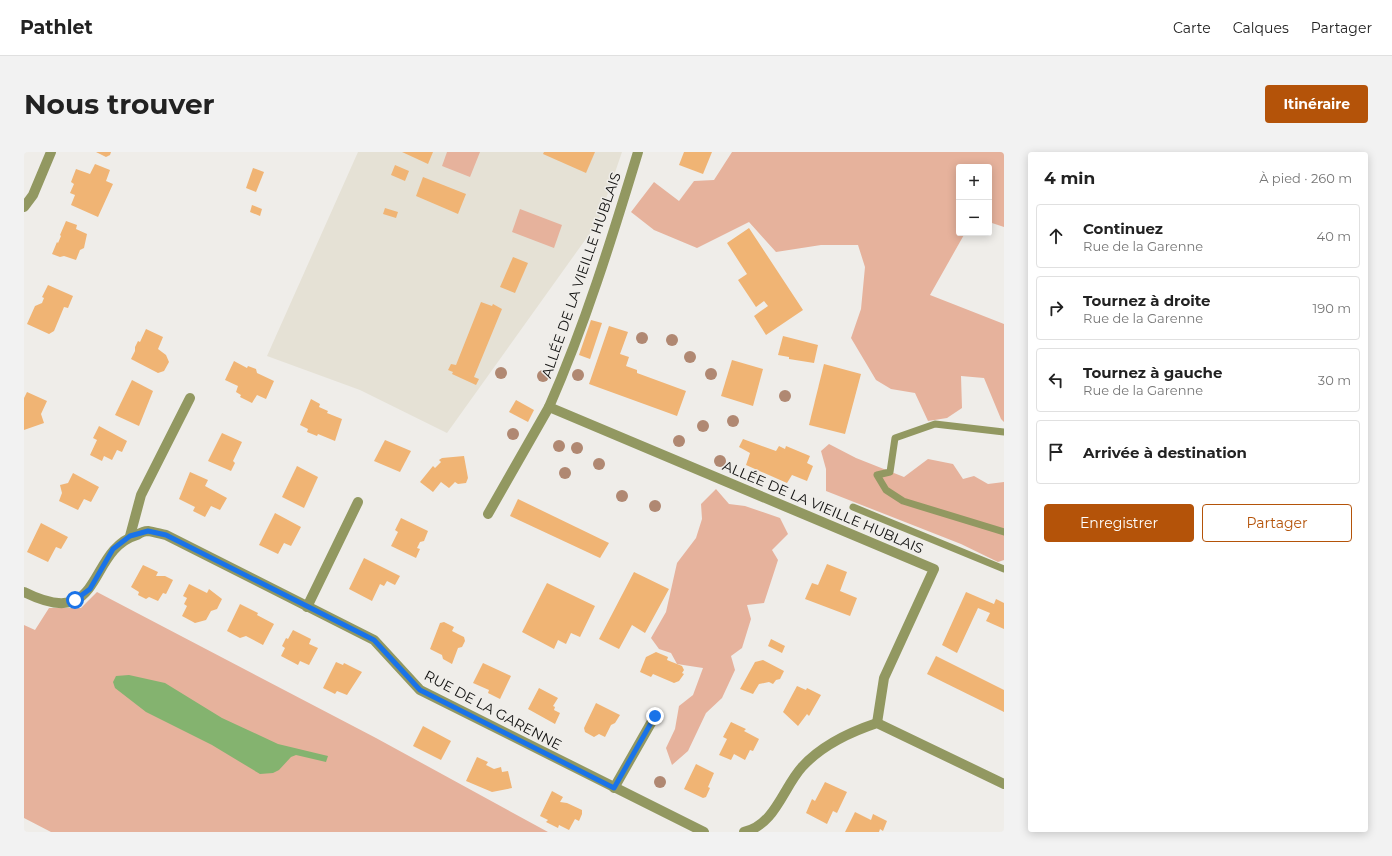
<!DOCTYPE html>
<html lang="fr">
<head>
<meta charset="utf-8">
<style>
  body { margin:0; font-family:Montserrat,sans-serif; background:#f2f2f2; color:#222 }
  .controls { position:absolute; right:12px; top:12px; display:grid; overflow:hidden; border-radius:4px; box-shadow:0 2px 10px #0003 }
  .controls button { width:36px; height:36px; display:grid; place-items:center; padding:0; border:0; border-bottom:1px solid #e0e0e0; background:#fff; color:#222; font:20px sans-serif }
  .stop { position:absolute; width:12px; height:12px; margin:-9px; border:3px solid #1a73e8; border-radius:50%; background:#fff }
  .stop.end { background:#1a73e8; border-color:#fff; box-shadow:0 1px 4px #0008 }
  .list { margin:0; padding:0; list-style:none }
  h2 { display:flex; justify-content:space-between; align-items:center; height:52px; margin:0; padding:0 16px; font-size:17px }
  h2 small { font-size:13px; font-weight:400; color:#767676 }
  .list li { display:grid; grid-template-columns:26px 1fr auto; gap:12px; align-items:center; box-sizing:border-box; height:64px; margin:0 8px 8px; padding:0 8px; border:1px solid #e0e0e0; border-radius:4px }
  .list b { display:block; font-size:15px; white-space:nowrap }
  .list p { margin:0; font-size:13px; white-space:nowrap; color:#767676 }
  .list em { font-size:13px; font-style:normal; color:#767676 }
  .actions { display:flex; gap:8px; padding:12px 16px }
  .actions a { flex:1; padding:9px 0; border:1px solid #b45309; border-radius:4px; text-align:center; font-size:14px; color:#b45309 }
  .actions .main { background:#b45309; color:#fff }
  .icon { flex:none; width:22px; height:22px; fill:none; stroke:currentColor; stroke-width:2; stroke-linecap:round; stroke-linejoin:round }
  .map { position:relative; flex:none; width:980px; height:680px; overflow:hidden; border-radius:4px }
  header { display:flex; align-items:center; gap:24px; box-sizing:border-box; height:56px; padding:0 20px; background:#fff; border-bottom:1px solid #e0e0e0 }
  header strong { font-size:19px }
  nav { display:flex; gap:22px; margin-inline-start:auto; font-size:14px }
  .intro { display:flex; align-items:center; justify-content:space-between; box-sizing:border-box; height:96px; padding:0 24px }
  h1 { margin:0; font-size:28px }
  .button { padding:10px 18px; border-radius:4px; background:#b45309; color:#fff; font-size:14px; font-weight:700 }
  main { display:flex; gap:24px; padding:0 24px }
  aside { flex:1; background:#fff; border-radius:4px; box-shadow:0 2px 10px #0003 }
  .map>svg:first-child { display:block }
  .built { fill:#e5e1d5 }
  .green { fill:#e6b29c }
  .water { fill:#84b36f }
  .building { fill:#f0b474 }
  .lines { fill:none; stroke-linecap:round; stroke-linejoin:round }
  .service { stroke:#929861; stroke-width:7 }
  .minor { stroke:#929861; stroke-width:10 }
  .tree { fill:#b08872 }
  .route { stroke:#1a73e8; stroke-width:5 }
  .labels { text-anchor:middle; stroke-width:3; stroke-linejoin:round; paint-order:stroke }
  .street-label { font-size:14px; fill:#0f0f0e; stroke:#efede9 }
</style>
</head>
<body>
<header>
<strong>Pathlet</strong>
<nav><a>Carte</a><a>Calques</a><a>Partager</a></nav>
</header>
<div class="intro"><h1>Nous trouver</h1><a class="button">Itinéraire</a></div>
<main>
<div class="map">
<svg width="980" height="680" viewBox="0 0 980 680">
  <rect width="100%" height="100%" fill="#efede9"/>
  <path class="built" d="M334 0H598L574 70 423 281 336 238 243 204Z"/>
  <g class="green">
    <path d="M423 0H456L446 25 418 14Z"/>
    <path d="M708 0H980V75L965 70V15H935V81H941L906 143 980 172V270L977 267 960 226 937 224 938 256 923 266 904 269 891 241 867 237 852 228 827 186 837 157 841 115 834 93H797L752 100 725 70 673 96 630 78 607 60 630 30 655 49 670 29 690 28Z"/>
    <path d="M496 57 538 73 530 96 488 80Z"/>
    <path d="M805 292 832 306 880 325 904 307 929 312 939 327 950 324 964 332 980 330V408L974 410 937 392 802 339V317L797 299Z"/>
    <path d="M692 337 705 352 721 354 756 366 764 382 748 398 754 408 740 451 723 453 727 467 718 496 707 504 711 518 698 546 682 561 664 599 648 613 642 596 651 577 655 554 669 543 679 516 653 512 647 501 635 497 627 486 642 460 653 411 672 386 678 367 677 352Z"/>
    <path d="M73 440 352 586 524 680H27L0 666V473L11 478 25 456H57Z"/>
  </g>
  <path class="water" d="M105 523 141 531 198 566 254 592 304 604 302 610 272 603 267 605 255 618 249 621 236 622 188 593 122 560 91 536 89 530 92 524Z"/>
  <g class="building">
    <path d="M72 0H87L86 3 82 5Z"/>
    <path d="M378 0H409L404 12Z"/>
    <path d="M520 0H571L562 21 519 2Z"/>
    <path d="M660 0H688L679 22 655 13Z"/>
    <path d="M71 12 86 18 82 29 89 32 74 65 47 53 51 43 46 41 50 32 47 30 52 17 66 22Z"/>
    <path d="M371 13 385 19 381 29 367 23Z"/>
    <path d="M229 16 240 20 232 40 222 36Z"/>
    <path d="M399 25 442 42 434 62 392 44Z"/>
    <path d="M228 53 238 57 236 64 226 60Z"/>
    <path d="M361 56 374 60 372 66 359 62Z"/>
    <path d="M42 69 53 73 52 77 63 82 60 96 56 98 52 108 40 104 36 105 28 102 33 90 34 91 37 84 36 83Z"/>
    <path d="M725 76 779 158 742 183 730 164 744 154 740 149 732 155 714 128 723 122 703 91Z"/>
    <path d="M489 105 504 111 491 141 476 135Z"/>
    <path d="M24 133 49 144 44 156 40 155 30 179 25 182 3 172 11 154 18 151 20 146 18 145Z"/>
    <path d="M457 150 468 154 469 152 478 157 450 225 455 227 452 233 428 222 429 220 424 218 427 212 432 213Z"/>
    <path d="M567 168 578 171 566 207 555 203Z"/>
    <path d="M585 174 604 180 596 202 605 205 602 214 613 218V221L662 239 653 264 565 232Z"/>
    <path d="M122 177 139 185 134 197 142 203 145 210 140 219 134 221 107 207 111 199V195L114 189 116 190Z"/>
    <path d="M759 184 794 193 790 211 765 207V205L754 203Z"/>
    <path d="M708 208 739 217 729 254 697 244Z"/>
    <path d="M210 209 223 216 224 214 232 217 233 221 250 229 242 247 233 243 228 251 216 245 217 243 212 240 214 234 201 228Z"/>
    <path d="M800 212 837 222 821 282 785 273Z"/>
    <path d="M108 228 129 239 115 274 91 263Z"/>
    <path d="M3 240 23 249 17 262 20 271 0 278V246Z"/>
    <path d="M287 247 296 252 295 255 304 259 303 261 318 267 311 289 294 282 293 284 283 280 284 277 276 273Z"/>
    <path d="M492 248 510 258 504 270 485 260Z"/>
    <path d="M75 274 103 289 98 300 93 298 88 308 80 304 78 309 66 303 73 288 69 286Z"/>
    <path d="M198 281 218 290 209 309 211 311 207 319 184 309Z"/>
    <path d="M719 287 752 299 755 294 761 297 762 294 786 304 783 311 789 314 783 329 768 323 763 331 722 313 726 301 715 295Z"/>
    <path d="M361 288 387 299 376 320 350 309Z"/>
    <path d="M440 304 444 326 442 331 434 332 431 330 425 336 417 330 409 340 396 330 409 314 411 316 417 310 415 308 418 306Z"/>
    <path d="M273 314 294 325 280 356 258 345Z"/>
    <path d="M166 320 184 328 181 334 203 346 196 358 187 354 181 365 169 359 171 355 155 347Z"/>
    <path d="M49 321 75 335 67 350 60 347 54 358 35 349 38 341 36 333 44 331Z"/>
    <path d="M494 347 585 391 576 406 486 364Z"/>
    <path d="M251 361 277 375 267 394 260 391 254 402 235 393Z"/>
    <path d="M377 366 404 379 400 389 396 390 393 396 396 397 392 406 367 394 374 380 371 378Z"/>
    <path d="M17 371 44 385 37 397 32 395 24 410 3 400Z"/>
    <path d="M340 406 376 424 371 433 363 429 360 434 356 432 348 449 325 437Z"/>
    <path d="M803 412 823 420 816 439 833 446 826 464 781 447 788 431 794 433Z"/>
    <path d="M119 413 134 420 132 424H141L149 428 142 442 139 441 134 449 125 445 122 447 114 443 115 440 107 435Z"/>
    <path d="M610 420 645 437 621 481 608 473 595 497 575 487Z"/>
    <path d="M523 431 571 454 556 485 547 481 542 492 534 488 530 497 498 480Z"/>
    <path d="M165 432 183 441 185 437 198 447 193 457 187 459 182 468 171 471 158 464 163 454 160 452 163 446 159 444Z"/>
    <path d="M942 440 970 452 972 447 980 451V477L962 469 966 461 954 456 933 501 918 493Z"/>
    <path d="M216 452 234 461 233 463 250 472 239 493 222 484 216 486 203 479Z"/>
    <path d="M420 470 430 475 428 479 440 485 441 489 438 495 434 496 428 512 419 507 418 503 406 497 416 471Z"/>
    <path d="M269 478 287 487 285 492 294 496 285 513 276 509 274 513 257 504 261 496 258 494 262 486 264 487Z"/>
    <path d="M747 487 761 494 758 501 744 494Z"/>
    <path d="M632 500 644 505 643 508 658 514 660 518 658 521 660 522 655 529 650 531 629 522 627 525 616 520 622 505Z"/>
    <path d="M912 504 980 538V560L903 522Z"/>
    <path d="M739 508 760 519 756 527 752 528 749 532 745 530 735 532 729 542 716 537 731 510Z"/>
    <path d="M312 510 319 513 320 511 338 520 323 543 313 539 311 542 299 536Z"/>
    <path d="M459 511 487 524 476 547 464 541 465 538 449 531Z"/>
    <path d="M773 534 782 538 783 536 797 543 785 564 783 562 774 574 759 560Z"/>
    <path d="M515 536 534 546 529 554 531 555 530 558 536 561 531 572 504 557Z"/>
    <path d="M572 551 596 563 591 571 587 573 581 585 575 582 570 585 561 580 560 576Z"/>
    <path d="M707 570 722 577 720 579 735 587 729 599 726 598 721 608 710 602 707 608 695 603 703 587 699 585Z"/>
    <path d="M399 574 427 589 417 608 389 594Z"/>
    <path d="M453 605 464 610 462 613 470 617 477 615 478 620 484 619 488 636 468 640 442 629Z"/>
    <path d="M672 612 690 621 684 635 686 636 682 645 679 646 660 637Z"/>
    <path d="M801 630 823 640 813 661 809 659 803 672 782 661 788 647 791 649Z"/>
    <path d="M528 639 539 645 536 650 543 651 558 658V662L555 669 551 667 545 678 535 673 534 676 522 670 524 668 516 664Z"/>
    <path d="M831 660 847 668 849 662 863 669 859 679 856 677 855 680H821Z"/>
  </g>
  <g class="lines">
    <g class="service">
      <path d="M980 280 911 272 871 286 866 320 853 323 862 338 879 349 980 380"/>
      <path d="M829 355 980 417"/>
    </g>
    <g class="minor">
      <path d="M0 55 9 43 27 0"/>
      <path d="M525 255C561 173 588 86 614 0"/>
      <path d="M464 362 525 255 910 417 860 526 853 571"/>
      <path d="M106 384 117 343 166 246"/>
      <path d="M0 440C81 481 62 398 113 383 116 381 121 379 124 379 130 380 137 382 142 383L350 488 396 538 680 680"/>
      <path d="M283 455 334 350"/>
      <path d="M590 636 631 564"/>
      <path d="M720 680C751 673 759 636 778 615 797 594 826 580 853 571L980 632"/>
    </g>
  </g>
  <g class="tree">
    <circle cx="618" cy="186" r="6"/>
    <circle cx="648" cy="188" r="6"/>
    <circle cx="666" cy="205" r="6"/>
    <circle cx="477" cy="221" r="6"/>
    <circle cx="687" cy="222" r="6"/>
    <circle cx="554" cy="223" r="6"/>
    <circle cx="519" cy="224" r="6"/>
    <circle cx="761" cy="244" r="6"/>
    <circle cx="709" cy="269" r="6"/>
    <circle cx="679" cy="274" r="6"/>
    <circle cx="489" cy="282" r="6"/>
    <circle cx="655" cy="289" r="6"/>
    <circle cx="535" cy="294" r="6"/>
    <circle cx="553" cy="296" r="6"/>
    <circle cx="696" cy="309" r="6"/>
    <circle cx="575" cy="312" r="6"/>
    <circle cx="541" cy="321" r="6"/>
    <circle cx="598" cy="344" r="6"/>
    <circle cx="631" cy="354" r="6"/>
    <circle cx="636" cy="630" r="6"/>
  </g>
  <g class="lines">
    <path class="route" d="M51 448 66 437 89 397 106 384 124 379 142 383 350 488 396 538 590 636 631 564"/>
  </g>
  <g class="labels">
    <g class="street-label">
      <text transform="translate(557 123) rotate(-71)" y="5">ALLÉE DE LA VIEILLE HUBLAIS</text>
      <text transform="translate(799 355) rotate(23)" y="5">ALLÉE DE LA VIEILLE HUBLAIS</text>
      <text transform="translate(469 558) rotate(28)" y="5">RUE DE LA GARENNE</text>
    </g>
  </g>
</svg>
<div class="controls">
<button>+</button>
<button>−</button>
</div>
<div class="stop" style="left:51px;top:448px"></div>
<div class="stop end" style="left:631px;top:564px"></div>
</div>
<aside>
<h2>4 min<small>À pied · 260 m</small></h2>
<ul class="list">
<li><svg class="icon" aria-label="ahead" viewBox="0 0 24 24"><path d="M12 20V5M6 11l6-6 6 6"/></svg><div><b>Continuez</b><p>Rue de la Garenne</p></div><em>40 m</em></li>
<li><svg class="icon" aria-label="right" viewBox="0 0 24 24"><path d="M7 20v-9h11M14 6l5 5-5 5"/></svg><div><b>Tournez à droite</b><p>Rue de la Garenne</p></div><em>190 m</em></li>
<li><svg class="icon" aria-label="left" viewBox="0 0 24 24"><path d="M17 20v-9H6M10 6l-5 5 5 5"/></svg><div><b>Tournez à gauche</b><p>Rue de la Garenne</p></div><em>30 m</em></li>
<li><svg class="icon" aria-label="arrive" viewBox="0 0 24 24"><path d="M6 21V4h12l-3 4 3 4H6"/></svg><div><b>Arrivée à destination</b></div></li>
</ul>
<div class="actions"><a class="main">Enregistrer</a><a>Partager</a></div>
</aside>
</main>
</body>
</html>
